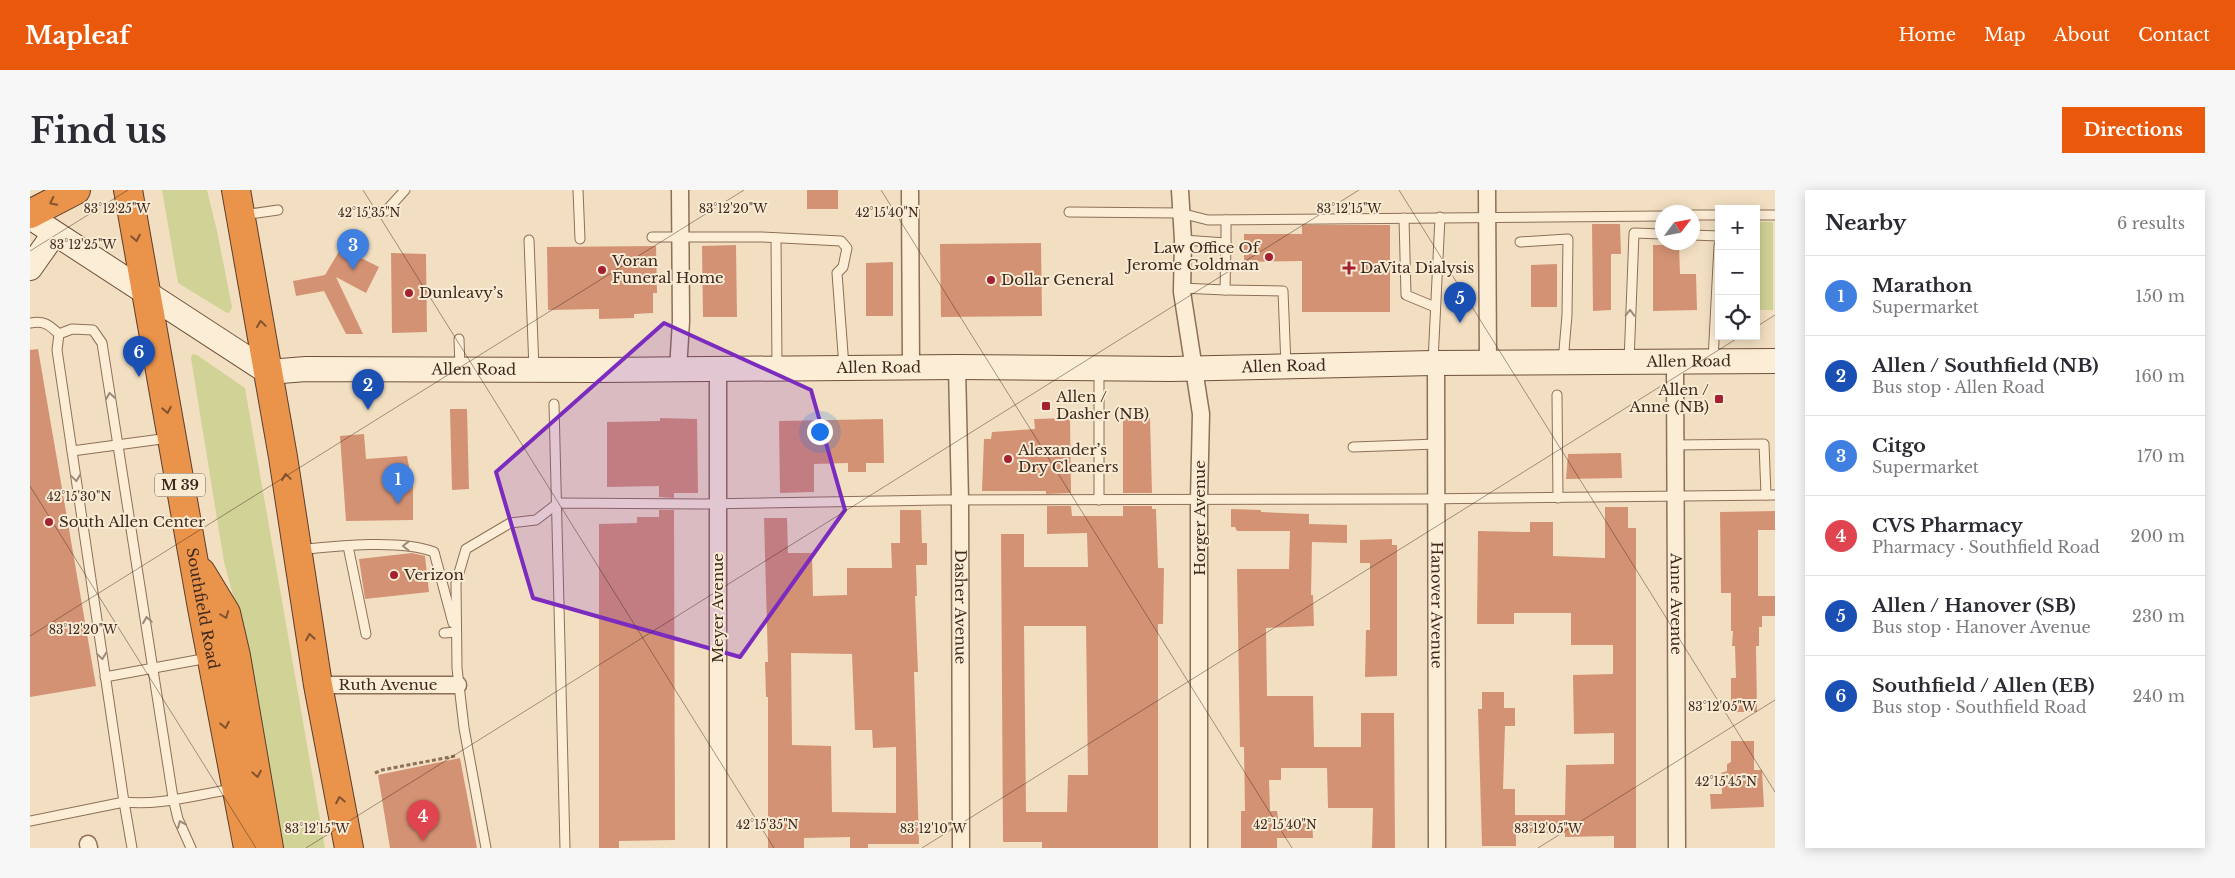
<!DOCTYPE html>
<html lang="en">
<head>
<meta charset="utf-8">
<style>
  body { margin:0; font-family:"Libre Baskerville",serif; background:#f7f7f7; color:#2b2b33 }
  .controls { position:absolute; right:15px; top:15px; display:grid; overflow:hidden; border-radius:0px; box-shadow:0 2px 12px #0003 }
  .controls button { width:45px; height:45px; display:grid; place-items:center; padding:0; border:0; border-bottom:1px solid #e1e1e2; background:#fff; color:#2b2b33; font:25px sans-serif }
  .compass { position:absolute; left:1625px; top:15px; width:45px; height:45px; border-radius:50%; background:#fff; box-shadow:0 2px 12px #0003; rotate:58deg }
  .you { position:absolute; left:789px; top:241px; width:18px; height:18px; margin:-12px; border:4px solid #fff; border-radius:50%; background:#1a73e8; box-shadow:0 0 0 8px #1a73e833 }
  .badge { display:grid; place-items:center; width:32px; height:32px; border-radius:50%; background:#ea580c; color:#fff; font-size:16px; font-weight:700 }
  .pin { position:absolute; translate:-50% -41px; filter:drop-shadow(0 1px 2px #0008) }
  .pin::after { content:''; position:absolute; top:26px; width:18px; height:15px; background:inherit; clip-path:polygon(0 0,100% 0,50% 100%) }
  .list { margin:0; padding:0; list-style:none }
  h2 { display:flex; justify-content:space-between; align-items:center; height:65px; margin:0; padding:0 20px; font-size:21px }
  h2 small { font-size:16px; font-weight:400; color:#7c7c81 }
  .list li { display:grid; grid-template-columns:32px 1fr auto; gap:15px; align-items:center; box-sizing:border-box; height:80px; padding:0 20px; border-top:1px solid #e1e1e2 }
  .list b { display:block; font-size:19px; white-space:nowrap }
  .list p { margin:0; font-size:16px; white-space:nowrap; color:#7c7c81 }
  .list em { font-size:16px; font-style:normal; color:#7c7c81 }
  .icon { flex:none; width:28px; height:28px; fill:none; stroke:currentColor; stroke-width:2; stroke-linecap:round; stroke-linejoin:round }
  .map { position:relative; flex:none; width:1745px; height:658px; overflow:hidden; border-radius:0px }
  header { display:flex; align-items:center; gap:30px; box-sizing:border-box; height:70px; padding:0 25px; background:#ea580c; color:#fff }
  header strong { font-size:24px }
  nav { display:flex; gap:28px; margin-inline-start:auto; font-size:18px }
  .intro { display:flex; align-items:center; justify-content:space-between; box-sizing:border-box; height:120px; padding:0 30px }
  h1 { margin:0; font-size:35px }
  .button { padding:12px 22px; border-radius:0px; background:#ea580c; color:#fff; font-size:18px; font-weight:700 }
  main { display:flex; gap:30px; padding:0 30px }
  aside { flex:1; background:#fff; border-radius:0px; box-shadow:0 2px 12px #0003 }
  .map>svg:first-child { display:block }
  .green { fill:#d1d295 }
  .building { fill:#d49274; fill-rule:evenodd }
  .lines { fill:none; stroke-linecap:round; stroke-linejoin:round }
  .lane-casing { stroke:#8e6f57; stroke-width:11 }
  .street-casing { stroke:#8e6f57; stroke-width:19 }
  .secondary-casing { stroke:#70503a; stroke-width:26 }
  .highway-casing { stroke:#5c3d2c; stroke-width:30 }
  .path { stroke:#8e6f57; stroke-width:3; stroke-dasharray:4 2.5; stroke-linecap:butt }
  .lane { stroke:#fcedd6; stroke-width:9 }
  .street { stroke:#fcedd6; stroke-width:16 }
  .secondary { stroke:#fcedd6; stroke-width:24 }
  .highway { stroke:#e9934b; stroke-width:28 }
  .oneway { stroke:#82532f }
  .oneway2 { stroke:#9c8b7a }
  .marked { fill:#7b2cbf; fill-opacity:0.2; stroke:#7b2cbf; stroke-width:4; stroke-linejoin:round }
  .ticks { fill:none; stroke:#3d291d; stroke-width:1; stroke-opacity:0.45 }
  .poi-dot { fill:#a32130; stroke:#f9ead3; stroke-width:2 }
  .labels { text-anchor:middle; stroke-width:4; stroke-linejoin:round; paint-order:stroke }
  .shield { fill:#f9ead3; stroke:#756354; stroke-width:1 }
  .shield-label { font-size:14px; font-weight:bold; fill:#3d291d }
  .poi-label { font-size:15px; fill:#3d291d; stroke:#f9ead3; text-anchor:start }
  .street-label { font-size:15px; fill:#3d291d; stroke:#f9ead3 }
  .ticks-label { font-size:12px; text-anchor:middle; fill:#3d291d; stroke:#f9ead3; stroke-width:4; stroke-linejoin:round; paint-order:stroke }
</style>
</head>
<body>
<header>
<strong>Mapleaf</strong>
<nav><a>Home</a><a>Map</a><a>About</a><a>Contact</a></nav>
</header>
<div class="intro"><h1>Find us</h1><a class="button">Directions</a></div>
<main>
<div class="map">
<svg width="1745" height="658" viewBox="0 0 1745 658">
  <rect width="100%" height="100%" fill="#f2dfc2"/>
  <g class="green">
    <path d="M132 0H177L187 41 202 117 200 122 197 123 148 93Z"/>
    <rect x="1726" y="32" width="17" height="88"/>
    <path d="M163 164 167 165 215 198 295 658H250L212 439 194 372 161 168Z"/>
  </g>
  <g class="building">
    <rect x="777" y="0" width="31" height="19"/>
    <path d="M1562 34H1590L1591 64H1581V120L1563 121Z"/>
    <path d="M1272 35H1360V122H1272V71L1214 72V44H1272Z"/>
    <path d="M1011 53 1012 126 911 127 910 54Z"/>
    <path d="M706 55 707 127H673L672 56Z"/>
    <path d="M1623 55H1649L1650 84H1666L1667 120 1623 121Z"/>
    <path d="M626 56 627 103H623V123L604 124V128L569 129V119L518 120 517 57Z"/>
    <path d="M311 58 349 77 336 103 306 87 333 144H316L294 101 266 106 263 91 295 85Z"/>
    <path d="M361 63 396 64 397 142 362 143Z"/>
    <path d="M863 72V126H836V73Z"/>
    <path d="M1527 74V117H1501V75Z"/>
    <path d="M8 159 66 496 0 507V160Z"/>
    <path d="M420 219H437L439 299 422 300Z"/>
    <path d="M630 228 667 229 668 303H644V308L629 307V296L577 297V232L630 231Z"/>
    <path d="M1040 228 1041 303 1016 304V301H952L954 249H961L962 242 1005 239 1004 229Z"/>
    <path d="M1093 228H1120L1122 303H1093Z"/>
    <path d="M853 229 854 273H836V282H818V273L784 274V302L750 303 749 231Z"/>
    <path d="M334 244 336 269 377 266 383 298V330L316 331 310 246Z"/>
    <path d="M1591 263 1592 288 1536 289 1538 264Z"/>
    <path d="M1017 316H1041L1042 326H1093V316H1122V319H1126L1128 378H1134L1133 434H1128V658H1012V652H973L971 344H994V377H1058L1057 343 1017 344ZM994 436H1056L1058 585H1038L1037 622H996Z"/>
    <path d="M1575 317H1598V338H1606V658H1584V646L1535 647V643H1486V656H1452L1448 519H1452V502H1474V518H1485V536H1475L1473 599H1485V625H1535L1536 575 1584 574V543L1544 544 1543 485 1583 484V455H1541V423H1484V434H1447L1448 341 1500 342V332H1523V366L1575 368Z"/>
    <path d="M1201 319 1231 320V322L1279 324V334L1317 335V353L1282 352 1281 405H1283L1284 436 1236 438 1237 506H1283L1284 557H1331V523H1364L1365 658H1342L1343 618H1298L1297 578H1251V590H1239L1240 621H1247L1248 628H1282L1283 648H1247V658H1211V621H1215L1214 557H1210L1207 379H1259L1260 341H1207L1205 337H1201Z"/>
    <path d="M629 320H644L645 650 589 651V658H569V334L607 333V327H629Z"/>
    <path d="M870 320H891L892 353H897V375H886L887 406H885L888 482H884L889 654H838V658H820V647L774 648V658H738V507H736L735 472H738L734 328H757L758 363H782L783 406 817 405V378H862L861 353H870ZM761 463 822 464 825 540H842L843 558 866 557V623L802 622 801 556 762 555Z"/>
    <path d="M1745 321V340H1728V406H1745V426H1732V437H1729V456H1726L1727 522H1701V488H1706L1705 456H1702L1703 441H1701V403H1691L1690 322Z"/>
    <path d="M1362 349V355H1367V486L1335 487 1336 440H1340V373H1330V350Z"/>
    <path d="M382 363 395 366 399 402 335 409 329 369Z"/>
    <path d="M1701 551H1724V580H1732L1734 617 1681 619 1680 604H1692L1691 583 1697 581V574L1701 572Z"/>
    <path d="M430 568 447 658H360L348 585Z"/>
  </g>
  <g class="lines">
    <g class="lane-casing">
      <g id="lane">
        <path d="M548 0 550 49"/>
        <path d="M1039 22 1150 23 1178 30 1632 26"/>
        <path d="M334 23 356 21 375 0"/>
        <path d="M213 25 248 20"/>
        <path d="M1662 25H1689"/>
        <path d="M1726 25H1745"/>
        <path d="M1374 28 1376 105 1405 117"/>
        <path d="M1196 30V53"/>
        <path d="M1662 45 1689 46"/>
        <path d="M622 47H732L811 51 817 58 813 77 807 83 814 177"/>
        <path d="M746 48 747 177"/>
        <path d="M499 50 504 179"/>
        <path d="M1490 52 1538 49 1537 125 1533 172"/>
        <path d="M1151 98 1195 100 1196 53 1153 50"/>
        <path d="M1195 100 1253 101 1256 176"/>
        <path d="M0 133C14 130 19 135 29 144"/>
        <path d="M429 149 430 178"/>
        <path d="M1683 170 1689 55"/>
        <path d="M1403 172 1410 27"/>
        <path d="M1599 172 1604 43 1632 44"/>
        <path d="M1527 205 1528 308"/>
        <path d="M524 214 535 658"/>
        <path d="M1645 255 1734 254 1736 305"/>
        <path d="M1323 257 1407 254"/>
        <path d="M42 261 139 248"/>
        <path d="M1069 310V178"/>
        <path d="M318 356 336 444"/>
        <path d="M269 360C307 356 370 349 404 362L423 433"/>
        <path d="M414 443 426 442"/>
        <path d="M75 487 178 468"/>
        <path d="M0 631 94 612 102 658"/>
        <path d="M161 658 148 629 143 608 72 153 63 140 42 139 29 144 27 160 94 612C130 616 169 604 204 599"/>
        <path d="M456 658 434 538 427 478 426 393 436 359 480 333 506 330 528 313 673 314 911 310 1390 309 1745 305"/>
      </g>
    </g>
    <g class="street-casing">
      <g id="street">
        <path d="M880 0 881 177"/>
        <path d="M1150 0 1153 50 1152 102 1171 224 1169 309V658"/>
        <path d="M1457 0 1458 173"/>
        <path id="s1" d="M1645 172 1647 658"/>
        <path id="s2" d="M1406 173 1407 658"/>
        <path id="s3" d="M927 177 930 310 931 658"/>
        <path d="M688 178V658"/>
        <path d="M648 180 651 131 650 0"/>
        <path id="s4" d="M288 495H428"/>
        <path d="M58 654 59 658"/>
      </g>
    </g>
    <g class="secondary-casing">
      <g id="secondary">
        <path id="s5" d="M0 27 238 182 276 179 570 180 927 177 1141 179 1403 173 1745 171"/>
        <path d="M0 78 24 44"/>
      </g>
    </g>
    <g class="highway-casing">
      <g id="highway">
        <path id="s6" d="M98 0 172 418 218 658"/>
        <path d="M206 0 253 267 288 495 319 658"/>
        <path d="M0 24 46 0"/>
        <path d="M171 382 196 423 206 466 239 658"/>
      </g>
    </g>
    <path class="path" d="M345 583 352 580 425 566"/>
    <use href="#lane" class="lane"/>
    <use href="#street" class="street"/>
    <use href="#secondary" class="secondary"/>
    <use href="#highway" class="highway"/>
  </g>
  <defs><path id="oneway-chevron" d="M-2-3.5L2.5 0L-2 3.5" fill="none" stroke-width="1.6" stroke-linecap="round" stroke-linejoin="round" transform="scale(1.25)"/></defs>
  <g class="oneway">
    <use href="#oneway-chevron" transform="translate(23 12) rotate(154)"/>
    <use href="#oneway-chevron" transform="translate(106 48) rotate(79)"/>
    <use href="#oneway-chevron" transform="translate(231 134) rotate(-98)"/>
    <use href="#oneway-chevron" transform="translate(137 220) rotate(80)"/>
    <use href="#oneway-chevron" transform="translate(256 287) rotate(-98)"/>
    <use href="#oneway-chevron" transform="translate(195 425) rotate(69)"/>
    <use href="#oneway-chevron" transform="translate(280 447) rotate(-99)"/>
    <use href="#oneway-chevron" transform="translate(195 535) rotate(79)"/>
    <use href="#oneway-chevron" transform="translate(227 584) rotate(80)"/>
    <use href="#oneway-chevron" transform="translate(310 610) rotate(-101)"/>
  </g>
  <g class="oneway2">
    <use href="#oneway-chevron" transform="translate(1600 123) rotate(-89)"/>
    <use href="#oneway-chevron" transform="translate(80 206) rotate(-99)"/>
    <use href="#oneway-chevron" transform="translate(46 288) rotate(82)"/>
    <use href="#oneway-chevron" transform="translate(376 356) rotate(-180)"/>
    <use href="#oneway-chevron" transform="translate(117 430) rotate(-99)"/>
    <use href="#oneway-chevron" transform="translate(72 466) rotate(82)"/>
    <use href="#oneway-chevron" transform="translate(151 634) rotate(-114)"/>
  </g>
  <path class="marked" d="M634 133 781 200 815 320 710 467 503 408 466 282Z"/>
  <path class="ticks" d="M333 0 744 658M851 0 1262 658M1369 0 1745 602M0 61 98 0M1726 137 1745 125M0 296 226 658M0 446 714 0M276 658 1329 0M892 658 1711 146M1508 658 1745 510"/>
  <g class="poi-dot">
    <circle cx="1239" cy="67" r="5"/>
    <path d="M1316.5 70.5h5v5h5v5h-5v5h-5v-5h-5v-5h5z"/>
    <circle cx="572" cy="80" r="5"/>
    <circle cx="961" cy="90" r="5"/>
    <circle cx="379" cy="103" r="5"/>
    <rect x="1684" y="204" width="10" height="10" rx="2.5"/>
    <rect x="1011" y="211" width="10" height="10" rx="2.5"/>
    <circle cx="978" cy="269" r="5"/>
    <circle cx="19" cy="332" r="5"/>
    <circle cx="364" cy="385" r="5"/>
  </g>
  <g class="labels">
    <rect class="shield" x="125" y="283.5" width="50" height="23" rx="4"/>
    <g class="shield-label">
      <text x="150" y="300">M 39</text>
    </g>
    <g class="poi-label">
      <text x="1229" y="63" text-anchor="end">Law Office Of<tspan x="1229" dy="17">Jerome Goldman</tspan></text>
      <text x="582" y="76">Voran<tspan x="582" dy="17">Funeral Home</tspan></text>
      <text x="1330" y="83">DaVita Dialysis</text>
      <text x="971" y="95">Dollar General</text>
      <text x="389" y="108">Dunleavy’s</text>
      <text x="1679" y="205" text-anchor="end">Allen /<tspan x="1679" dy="17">Anne (NB)</tspan></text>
      <text x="1026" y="212">Allen /<tspan x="1026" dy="17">Dasher (NB)</tspan></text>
      <text x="988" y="265">Alexander’s<tspan x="988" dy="17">Dry Cleaners</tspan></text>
      <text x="29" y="337">South Allen Center</text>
      <text x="374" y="390">Verizon</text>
    </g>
    <g class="street-label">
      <text dy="5" stroke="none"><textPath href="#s5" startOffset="1705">Allen Road</textPath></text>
      <text dy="5" stroke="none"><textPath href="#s5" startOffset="1300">Allen Road</textPath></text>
      <text dy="5" stroke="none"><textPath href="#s5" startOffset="895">Allen Road</textPath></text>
      <text dy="5" stroke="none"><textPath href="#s5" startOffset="490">Allen Road</textPath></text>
      <text transform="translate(1170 328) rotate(-90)" y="5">Horger Avenue</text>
      <text dy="5" stroke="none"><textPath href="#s1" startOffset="242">Anne Avenue</textPath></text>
      <text dy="5" stroke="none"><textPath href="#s2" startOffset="242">Hanover Avenue</textPath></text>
      <text dy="5" stroke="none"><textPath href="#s3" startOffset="240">Dasher Avenue</textPath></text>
      <text dy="5" stroke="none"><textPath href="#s6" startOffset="425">Southfield Road</textPath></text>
      <text transform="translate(688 418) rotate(-90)" y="5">Meyer Avenue</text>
      <text dy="5" stroke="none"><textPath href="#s4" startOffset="70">Ruth Avenue</textPath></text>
    </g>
  </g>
  <g class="ticks-label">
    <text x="87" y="23">83°12'25"W</text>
    <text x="703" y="23">83°12'20"W</text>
    <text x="1319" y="23">83°12'15"W</text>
    <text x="339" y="27">42°15'35"N</text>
    <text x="857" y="27">42°15'40"N</text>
    <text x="53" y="59">83°12'25"W</text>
    <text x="49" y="311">42°15'30"N</text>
    <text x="53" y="444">83°12'20"W</text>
    <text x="1692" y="521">83°12'05"W</text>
    <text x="1696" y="596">42°15'45"N</text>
    <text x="737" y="639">42°15'35"N</text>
    <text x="1255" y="639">42°15'40"N</text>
    <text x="287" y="643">83°12'15"W</text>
    <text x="903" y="643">83°12'10"W</text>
    <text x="1518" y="643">83°12'05"W</text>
  </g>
</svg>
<div class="controls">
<button>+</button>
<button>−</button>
<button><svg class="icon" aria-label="locate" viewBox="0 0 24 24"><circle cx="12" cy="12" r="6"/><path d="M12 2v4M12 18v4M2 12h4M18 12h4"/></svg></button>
</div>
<svg class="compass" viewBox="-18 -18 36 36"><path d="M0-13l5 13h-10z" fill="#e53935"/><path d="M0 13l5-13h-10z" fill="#7c7c81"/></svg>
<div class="you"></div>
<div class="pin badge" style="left:368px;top:314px;background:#3f7fe0">1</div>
<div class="pin badge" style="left:338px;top:220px;background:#1a4fb4">2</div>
<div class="pin badge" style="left:323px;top:80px;background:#3f7fe0">3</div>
<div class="pin badge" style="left:393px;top:651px;background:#e0444e">4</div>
<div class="pin badge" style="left:1430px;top:133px;background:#1a4fb4">5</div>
<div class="pin badge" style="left:109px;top:187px;background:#1a4fb4">6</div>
</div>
<aside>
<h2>Nearby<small>6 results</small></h2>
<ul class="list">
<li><span class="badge" style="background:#3f7fe0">1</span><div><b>Marathon</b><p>Supermarket</p></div><em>150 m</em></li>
<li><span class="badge" style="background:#1a4fb4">2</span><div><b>Allen / Southfield (NB)</b><p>Bus stop · Allen Road</p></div><em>160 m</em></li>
<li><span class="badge" style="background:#3f7fe0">3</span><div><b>Citgo</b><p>Supermarket</p></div><em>170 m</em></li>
<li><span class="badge" style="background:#e0444e">4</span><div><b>CVS Pharmacy</b><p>Pharmacy · Southfield Road</p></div><em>200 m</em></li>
<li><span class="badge" style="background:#1a4fb4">5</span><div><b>Allen / Hanover (SB)</b><p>Bus stop · Hanover Avenue</p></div><em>230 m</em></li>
<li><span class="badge" style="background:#1a4fb4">6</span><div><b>Southfield / Allen (EB)</b><p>Bus stop · Southfield Road</p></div><em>240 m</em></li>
</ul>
</aside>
</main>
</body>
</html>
